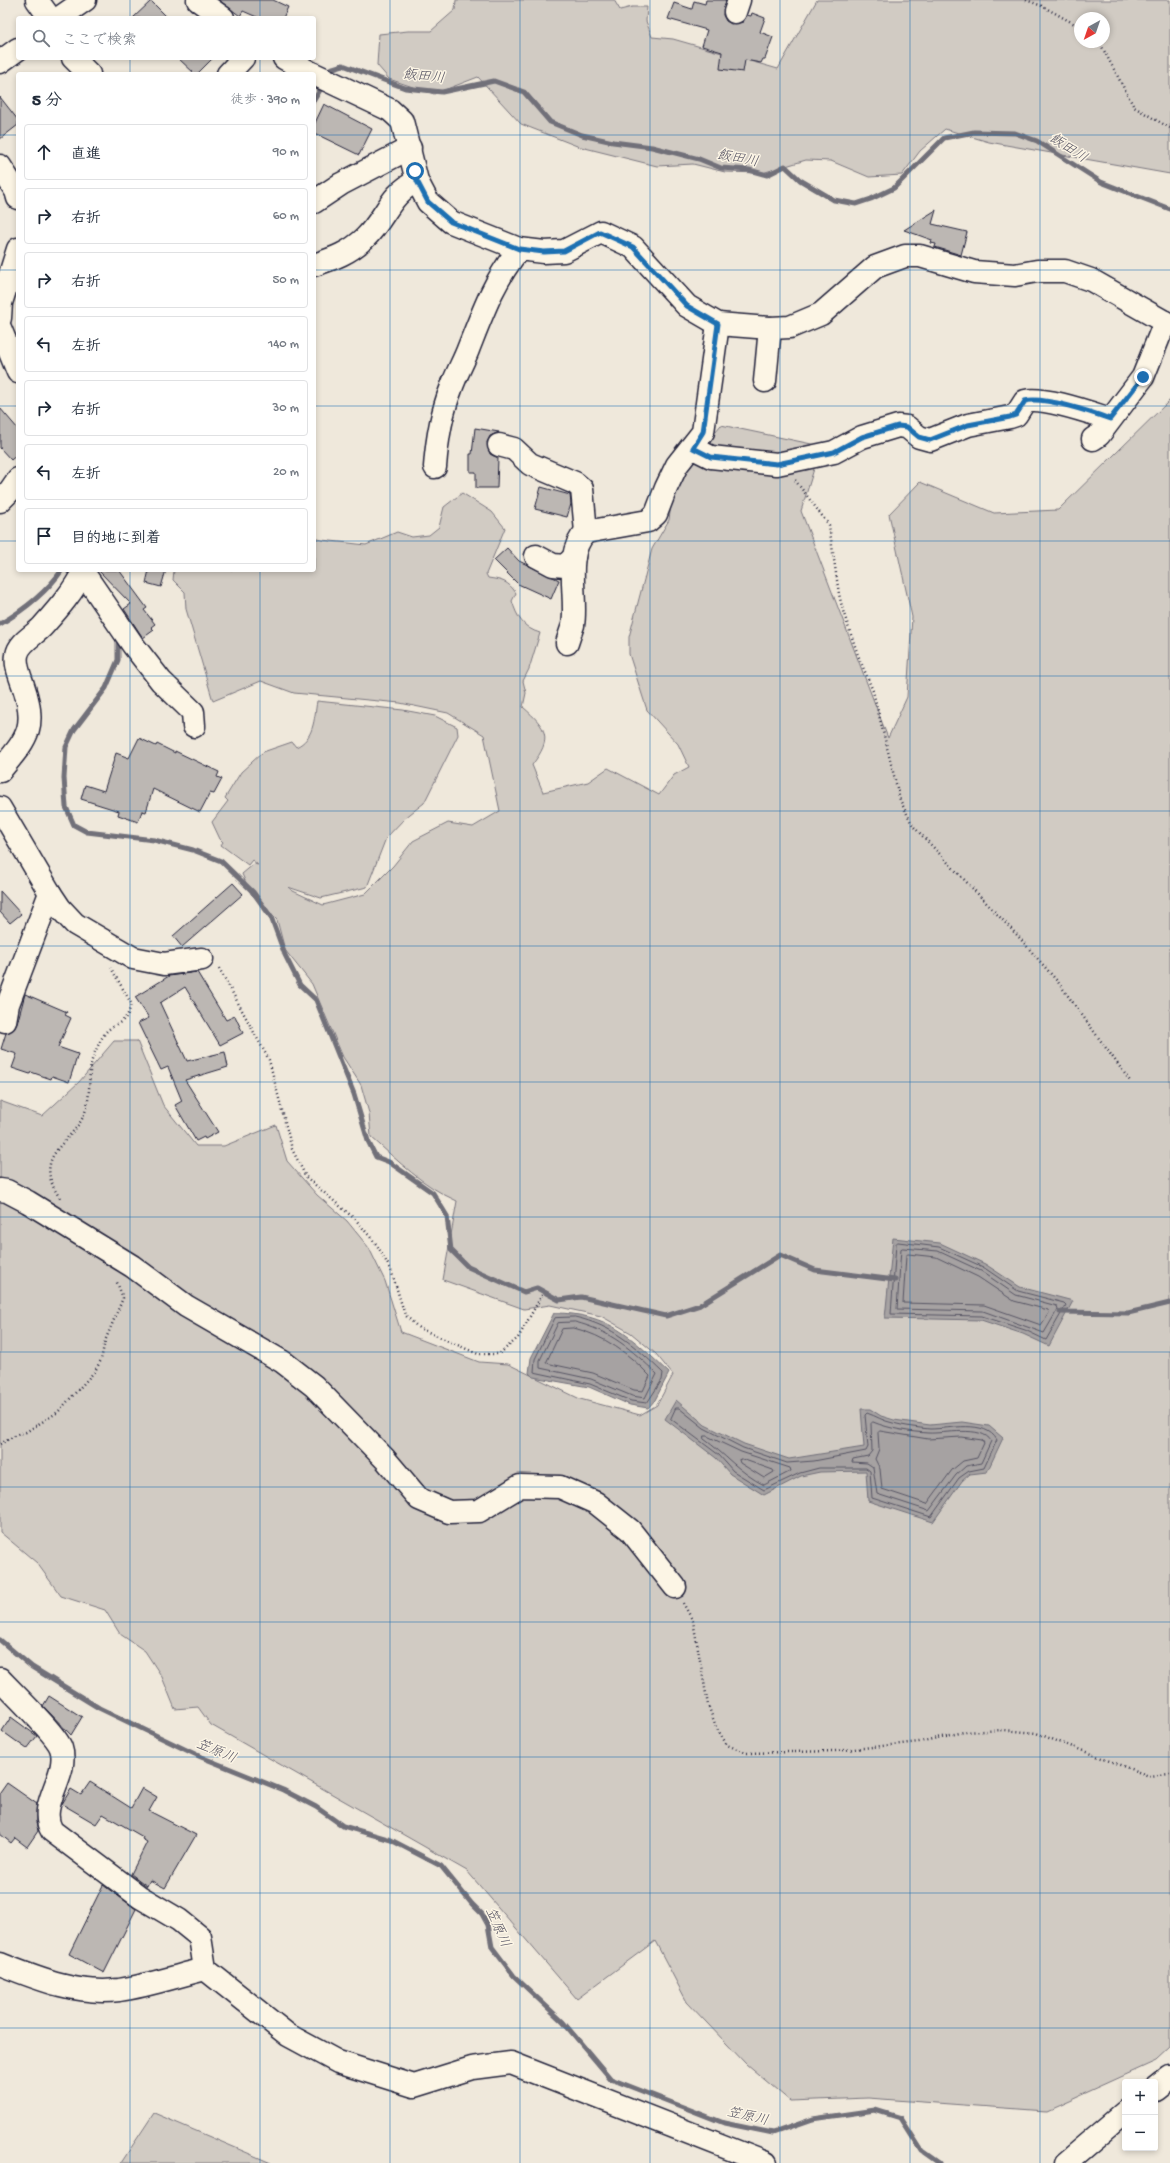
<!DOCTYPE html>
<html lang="ja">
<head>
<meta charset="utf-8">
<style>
  body { margin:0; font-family:"Gochi Hand","Klee One",sans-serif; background:#f6f6f7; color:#1f2937 }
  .controls { position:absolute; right:12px; bottom:12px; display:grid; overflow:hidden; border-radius:4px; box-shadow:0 2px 6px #0003 }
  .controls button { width:36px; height:36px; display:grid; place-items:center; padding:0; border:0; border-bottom:1px solid #e0e1e3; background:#fff; color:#1f2937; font:20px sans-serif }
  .compass { position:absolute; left:1074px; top:12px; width:36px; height:36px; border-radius:50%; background:#fff; box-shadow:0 2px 6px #0003; rotate:220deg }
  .stop { position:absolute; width:12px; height:12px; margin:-9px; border:3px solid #1f6fb2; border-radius:50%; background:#fff }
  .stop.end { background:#1f6fb2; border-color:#fff; box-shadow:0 1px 4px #0008 }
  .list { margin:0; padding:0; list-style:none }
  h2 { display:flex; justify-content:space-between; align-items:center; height:52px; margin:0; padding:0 16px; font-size:17px }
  h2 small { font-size:13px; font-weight:400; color:#747a83 }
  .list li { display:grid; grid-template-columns:26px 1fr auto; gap:12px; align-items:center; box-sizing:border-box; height:56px; margin:0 8px 8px; padding:0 8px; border:1px solid #e0e1e3; border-radius:4px }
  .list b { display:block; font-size:15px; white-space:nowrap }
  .list em { font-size:13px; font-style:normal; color:#747a83 }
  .icon { flex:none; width:22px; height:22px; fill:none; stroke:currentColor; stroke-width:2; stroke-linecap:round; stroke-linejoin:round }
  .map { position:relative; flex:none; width:1170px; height:2163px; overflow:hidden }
  .search { position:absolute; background:#fff; box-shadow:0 2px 6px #0003; left:16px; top:16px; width:300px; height:44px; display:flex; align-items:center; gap:10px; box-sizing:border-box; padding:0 14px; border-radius:4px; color:#747a83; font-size:15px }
  .panel { position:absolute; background:#fff; box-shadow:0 2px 6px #0003; left:16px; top:72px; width:300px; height:500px; border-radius:4px }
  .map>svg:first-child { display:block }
  .green { fill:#d1cbc3; stroke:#7a767f; fill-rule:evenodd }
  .water { fill:#a6a2a2; stroke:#716f79 }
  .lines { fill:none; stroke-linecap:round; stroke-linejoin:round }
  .shore { stroke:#575564; stroke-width:1 }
  .stream { stroke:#716f79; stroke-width:5 }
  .building { fill:#bcb7b3; stroke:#22223b }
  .minor-casing { stroke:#22223b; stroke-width:25 }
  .path { stroke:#22223b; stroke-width:2.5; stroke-dasharray:1 3; stroke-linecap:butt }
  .minor { stroke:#fcf5e5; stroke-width:22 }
  .route { stroke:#1f6fb2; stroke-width:5 }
  .grid { fill:none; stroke:#1f6fb2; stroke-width:1; stroke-opacity:0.55 }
  .labels { text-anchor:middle; stroke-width:3; stroke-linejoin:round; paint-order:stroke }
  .water-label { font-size:14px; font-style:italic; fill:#575564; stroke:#fcf5e5 }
</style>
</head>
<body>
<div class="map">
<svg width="1170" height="2163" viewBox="0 0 1170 2163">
  <rect width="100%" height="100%" fill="#efe8db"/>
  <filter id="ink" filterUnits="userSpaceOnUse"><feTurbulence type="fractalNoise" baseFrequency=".025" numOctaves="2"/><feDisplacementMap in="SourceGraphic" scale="8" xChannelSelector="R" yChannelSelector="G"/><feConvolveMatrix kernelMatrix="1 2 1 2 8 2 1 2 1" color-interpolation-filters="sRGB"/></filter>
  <g filter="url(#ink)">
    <g class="green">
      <path d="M456 0H614L620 10 632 7H647L646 21 652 37 673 39 778 69 817 0H1170V174L989 142 945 129 920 151 902 175 869 177 831 161 806 160 762 173 725 172 693 164 657 166 577 146 521 124 478 77 434 94 389 79 377 65 379 34 408 31H431L455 10ZM1080 18H1104V42H1080Z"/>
      <path d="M1170 400V2048L1156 2061 1046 2111 868 2098 790 2101 746 2064 687 2002 655 1941 577 1999 467 1871 211 1725 198 1707 175 1709 162 1677 145 1651 120 1634 105 1610 61 1596 37 1563 0 1532V1101L42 1116 79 1082 114 1041H137L163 1105 196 1146H224L276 1125 287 1161 317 1195 347 1221 369 1248 385 1281 401 1332 479 1362 508 1364 580 1399 640 1415 657 1405 673 1375 656 1354 631 1333 601 1316 550 1305 524 1309 443 1280 457 1201C423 1186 398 1161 371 1137L369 1113 361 1085 343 1057 312 984 285 950 277 920 251 894 242 874 254 864 258 865 252 860 248 865 221 845 223 842 220 839 212 822 228 801 225 798 241 772 263 752 292 742 296 747C314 739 314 720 317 701L403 710 435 716 457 727 458 735 424 803 405 818 386 838 367 887 321 898 288 887 293 891 323 905 365 894 393 866 413 841 448 823 473 827 500 811 484 735 448 713 400 703 294 693 261 681 213 701 186 609 185 592 173 580 174 570H314V538L322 540 366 545 397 532 412 537 429 535 439 527 444 507 462 493 492 512 505 528 486 574 488 578C502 580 508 581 516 593L512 601C517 617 523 628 540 633L529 669 523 681 526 693 523 707C547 728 553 738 532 765L543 792 588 782 608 768 659 795 674 775 689 767 678 744 647 710 629 654V637L652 549 669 520 673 489 689 462 721 425 821 446 801 511 888 738 907 697 912 617 889 514 920 482 994 513 1058 510Z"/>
      <path d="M154 2113 271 2163H121Z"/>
    </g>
    <g class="water">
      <path d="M893 1238 940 1243 985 1264 1020 1287 1073 1301 1049 1346 1023 1334 981 1320 885 1318Z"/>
      <path d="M554 1313C609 1313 631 1337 669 1373L655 1400 648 1408 630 1405 589 1387 533 1377 529 1373 531 1358Z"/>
      <path d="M676 1400 705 1425 744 1444 789 1459 864 1447 861 1409H870L881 1416 894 1420 930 1425 962 1422 989 1426 1003 1438 987 1472 970 1474 962 1481 933 1522 868 1501 866 1471 820 1472 801 1476 764 1495 730 1474 716 1458 665 1419Z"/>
    </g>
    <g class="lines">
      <g class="shore">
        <path d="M898 1242 939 1247 983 1267 1018 1291 1064 1303 1066 1305 1046 1340 1025 1330 982 1316 891 1314 896 1244Z"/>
        <path d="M903 1248 938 1251 981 1271 1016 1295 1057 1306 1058 1309 1044 1333 983 1311 897 1309 901 1249Z"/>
        <path d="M908 1254 936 1257 978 1277 1014 1301 1048 1310 1049 1313 1041 1325 984 1305 903 1303 906 1256Z"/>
        <path d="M575 1317C614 1326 635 1346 663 1373L662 1380 647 1403 631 1401 590 1384 534 1372 535 1359 555 1318Z"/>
        <path d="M575 1322C611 1331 631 1349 657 1374L645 1398 632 1396 591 1379 540 1368V1360L558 1323Z"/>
        <path d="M574 1328C605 1336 628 1353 650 1376L643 1391 634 1390 593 1373 546 1363 562 1329Z"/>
        <path d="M676 1408H679L704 1428 743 1448 787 1463 814 1461 866 1451 868 1447 865 1415 867 1413C876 1416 883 1421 893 1423 904 1426 918 1428 930 1429 950 1429 985 1419 997 1440L984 1468 969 1471 959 1478 931 1517 872 1498 870 1471 866 1468H819L800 1473 764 1490 733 1471 719 1455 671 1419Z"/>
        <path d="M873 1422C890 1429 910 1432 928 1433 944 1434 982 1425 991 1441L981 1463 966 1466 956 1475 929 1511 877 1494 873 1467 867 1463 852 1462 853 1459 868 1456 872 1451 871 1424Z"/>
        <path d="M880 1431 928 1439 961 1437 982 1440 984 1443 977 1458 963 1461 952 1470 927 1504 882 1489 880 1469 875 1459 879 1449 878 1433Z"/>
        <path d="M704 1436H707L741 1452 790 1468 791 1471 764 1485C740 1473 725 1454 704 1439Z"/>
        <path d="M742 1459 773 1470 774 1472 764 1478 740 1463 739 1460Z"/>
      </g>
      <g class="stream">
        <path d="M328 74 330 69 343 65 405 88 442 92 494 81 524 92 550 122 582 135 613 142 652 147 699 159 721 168 749 170 767 175 785 166 800 180 834 200 856 204 871 199 894 188 944 138 974 132 1015 133 1037 141 1101 182 1170 209"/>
        <path d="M314 100 323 85"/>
        <path d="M67 570 74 577"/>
        <path d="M0 624C24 610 46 593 62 570"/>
        <path d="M117 637 118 641V660L106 688 74 730 66 747 64 778 66 807 74 825 87 832 154 840 193 850 221 861 253 892 271 917 285 955 300 985 316 1000 354 1094 368 1141 376 1157 389 1162 433 1193 447 1216 451 1250 468 1267 524 1292 537 1288 559 1300 581 1297 666 1316 700 1305 780 1255 815 1270 895 1280"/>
        <path d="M1060 1312 1128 1313 1170 1303"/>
        <path d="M0 1640 32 1667 99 1708 201 1757 283 1790 316 1807 343 1826 391 1840 441 1866 472 1904 482 1914 488 1925 492 1947 514 1976 563 2022 611 2079 724 2123 773 2133 813 2119 875 2110 901 2118 922 2151 939 2163"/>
      </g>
    </g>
    <g class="building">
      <path d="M219 0H273L288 7 283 18H259L243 11 240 16Z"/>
      <path d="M706 0H726L723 15 726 21 731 24 743 22 747 15 751 16 752 13 765 18 760 32 773 37 765 59H763L761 63 745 60 743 72 720 69 722 52 702 46 707 30 668 19 674 3 692 9 694 1 705 4Z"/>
      <path d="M151 1 168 18H133Z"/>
      <path d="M178 58H213L197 74H195Z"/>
      <path d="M0 97 18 120V125L0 139Z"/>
      <path d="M324 104 372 129 359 155 314 133V125Z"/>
      <path d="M936 210 932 224 967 232 961 255 935 247 936 244 931 243 932 240 904 230Z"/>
      <path d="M0 408 18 429V454L11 460 0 448Z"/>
      <path d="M475 428 499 432 490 436 487 442 490 454 498 458 497 488H476V472H470V454H472Z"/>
      <path d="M541 487 570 495 571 504 567 517 535 509Z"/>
      <path d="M507 548 519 561 559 580 551 599 518 584 494 560Z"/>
      <path d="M98 570H119L147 608 144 610 155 624 151 627 154 630 143 638 124 609 131 604Z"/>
      <path d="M149 570H166L161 587 146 583Z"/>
      <path d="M139 738 156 746 157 744 175 753V751L219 772 217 777 222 779 214 794 210 793 200 812 153 789 146 812 142 811 138 822 118 815 119 811 81 799 85 785 104 791 116 753 129 758Z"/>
      <path d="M233 883 243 894 182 947 173 936Z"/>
      <path d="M0 891 21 914 10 923 0 912Z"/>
      <path d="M197 972 226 1020 235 1016 243 1033 220 1045 185 987 160 1003 187 1061 225 1052 228 1067 185 1080 218 1132 205 1139 204 1137 196 1141 175 1105 182 1101 168 1067 161 1070 138 1023 149 1018 135 997 169 976Z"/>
      <path d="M25 994 67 1012 65 1015 71 1018 58 1047 78 1054 69 1082 52 1076 51 1079 31 1072 30 1074 12 1068 17 1054 1 1049 6 1033 14 1029 17 1024Z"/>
      <path d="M49 1696 82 1717 71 1735 43 1706Z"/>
      <path d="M11 1717 37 1736 27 1749 2 1731Z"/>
      <path d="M90 1782 131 1808 142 1788 157 1797 149 1811 196 1835 165 1888 150 1880 147 1886 131 1874 147 1842 142 1839 143 1837 103 1814 96 1824 62 1804 71 1789 81 1795Z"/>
      <path d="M7 1783 37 1804 36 1821 38 1831 27 1847 15 1838 11 1843 0 1834V1793Z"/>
      <path d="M103 1885 136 1909 104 1973 69 1954Z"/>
    </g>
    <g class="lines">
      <g class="minor-casing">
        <g id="minor">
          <path d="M37 0 50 18"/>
          <path d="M198 0 223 18"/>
          <path d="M735 12 739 0"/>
          <path d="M59 18 85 0"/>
          <path d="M73 58 89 74"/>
          <path d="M284 58 313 74"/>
          <path d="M0 62 18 49"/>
          <path d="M228 74 243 58"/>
          <path d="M314 74 390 110 402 121 417 181 428 202 451 222 519 249 544 252 564 251 601 232 633 247 687 306 718 324 770 328 790 327 821 314 875 267 905 256H920L974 272 1015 275 1037 271H1065L1091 280 1170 325"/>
          <path d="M0 166 16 191 18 198"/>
          <path d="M314 202 341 184 410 148"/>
          <path d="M314 265C335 258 349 253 365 238 386 218 389 194 417 181"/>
          <path d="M0 318 1 303 18 249"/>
          <path d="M0 328 18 372"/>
          <path d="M765 381 770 328"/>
          <path d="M1093 439 1099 435 1143 377 1165 322"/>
          <path d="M499 445 514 449 530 464 575 483 582 489 586 532"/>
          <path d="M693 448 711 457 777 464 834 452 862 437 898 426 907 427 919 437 930 440 968 425 1010 417 1016 415 1025 401C1043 396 1091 413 1110 419"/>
          <path d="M435 467C437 440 441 414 451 389 456 374 464 361 469 347 484 309 494 281 519 249"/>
          <path d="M0 501 9 492 18 479"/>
          <path d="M536 556 553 565 565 566 574 557"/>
          <path d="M83 572 133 645 161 681 193 712 194 726"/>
          <path d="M567 643C569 637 571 631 573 625 578 597 563 554 586 532L648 521 656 514 666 488 677 465 703 432 718 324"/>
          <path d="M0 771C27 738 38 728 23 685 20 676 15 665 17 655 19 642 35 635 43 626 58 609 74 591 84 570"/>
          <path d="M0 808 50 893 60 908 75 924 133 958 164 964 202 959"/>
          <path d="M5 1021 8 1004 50 893"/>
          <path d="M0 1190 7 1191 28 1202 132 1266 186 1306 283 1362 314 1386 385 1459 419 1499 449 1512 479 1511 520 1486 560 1487 596 1503 630 1530 675 1587"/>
          <path d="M0 1679C12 1692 56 1734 61 1748 70 1775 36 1805 52 1831L140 1897 179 1920 200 1937 205 1969 288 2035 338 2062 414 2086 472 2068 511 2063 766 2163"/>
          <path d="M0 1964C38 1979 77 1995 119 1990 147 1986 177 1976 205 1969"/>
          <path d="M1155 2089 1170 2077"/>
          <path d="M1065 2163 1125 2112"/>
        </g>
      </g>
      <g class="path">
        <path d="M1026 0 1042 6 1080 27"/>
        <path d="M1097 42 1101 45 1134 107 1170 128"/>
        <path d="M795 480 829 525 839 594 843 611 858 655 873 691 900 800 913 826 1017 935 1058 982 1130 1081"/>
        <path d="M219 968 269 1060 292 1149 306 1177 356 1220 377 1245 391 1270 405 1315 419 1328 478 1354H499L518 1338 542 1295"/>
        <path d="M60 1198C28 1152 77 1143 86 1109 92 1090 86 1068 96 1050 99 1044 102 1036 107 1031 112 1026 122 1023 126 1017 129 1014 130 1007 131 1003L111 968"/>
        <path d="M0 1444 18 1434 26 1432 58 1412 95 1371 101 1360 105 1341 123 1298 116 1280"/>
        <path d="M683 1603 693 1621 708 1705 716 1727 727 1745 747 1753 835 1751 919 1742 964 1732 1004 1730 1036 1733 1149 1776 1170 1774"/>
      </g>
      <use href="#minor" class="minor"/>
    </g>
  </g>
  <g class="lines" filter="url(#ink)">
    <path class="route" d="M415 171 417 181 428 202 451 222 519 249 544 252 564 251 600 232 633 247 687 306 718 324 703 432 693 448 711 457 777 464 834 452 862 437 898 426 907 427 919 437 930 440 968 425 1010 417 1016 415 1025 401C1043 396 1091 412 1110 419L1143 377"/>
  </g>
  <path class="grid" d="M130 0V18M260 0V18M390 0V2163M520 0V2163M650 0V2163M780 0V2163M910 0V2163M1040 0V2163M130 58V74M260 58V74M0 135H18M314 135H1170M0 270H18M314 270H1170M0 406H18M314 406H1170M0 541H18M314 541H1170M130 570V2163M260 570V2163M0 676H1170M0 811H1170M0 946H1170M0 1082H1170M0 1217H1170M0 1352H1170M0 1487H1170M0 1622H1170M0 1757H1170M0 1893H1170M0 2028H1170"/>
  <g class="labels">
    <g class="water-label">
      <text transform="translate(424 75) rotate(6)" y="5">飯田川</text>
      <text transform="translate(1069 147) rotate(33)" y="5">飯田川</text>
      <text transform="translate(738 157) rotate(11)" y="5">飯田川</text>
      <text transform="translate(217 1750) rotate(23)" y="5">笠原川</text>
      <text transform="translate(499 1927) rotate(66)" y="5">笠原川</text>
      <text transform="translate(748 2115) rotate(13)" y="5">笠原川</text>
    </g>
  </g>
</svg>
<div class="controls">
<button>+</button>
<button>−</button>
</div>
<svg class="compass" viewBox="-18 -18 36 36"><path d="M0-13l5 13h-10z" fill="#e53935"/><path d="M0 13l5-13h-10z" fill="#747a83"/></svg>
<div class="stop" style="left:415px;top:171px"></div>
<div class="stop end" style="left:1143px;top:377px"></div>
<div class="search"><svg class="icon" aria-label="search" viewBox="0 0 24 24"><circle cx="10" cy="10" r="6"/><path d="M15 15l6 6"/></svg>ここで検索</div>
<section class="panel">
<h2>5 分<small>徒歩 · 390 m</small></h2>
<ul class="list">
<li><svg class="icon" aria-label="ahead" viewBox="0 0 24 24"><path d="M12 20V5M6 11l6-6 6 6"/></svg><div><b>直進</b></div><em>90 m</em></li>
<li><svg class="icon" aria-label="right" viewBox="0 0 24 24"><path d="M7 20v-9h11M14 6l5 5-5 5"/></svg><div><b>右折</b></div><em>60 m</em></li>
<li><svg class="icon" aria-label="right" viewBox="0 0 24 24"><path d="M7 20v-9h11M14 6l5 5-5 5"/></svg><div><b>右折</b></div><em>50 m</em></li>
<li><svg class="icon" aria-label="left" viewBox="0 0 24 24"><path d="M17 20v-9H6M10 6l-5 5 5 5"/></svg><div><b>左折</b></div><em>140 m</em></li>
<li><svg class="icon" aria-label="right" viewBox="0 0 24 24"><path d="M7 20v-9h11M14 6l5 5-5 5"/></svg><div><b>右折</b></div><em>30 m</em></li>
<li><svg class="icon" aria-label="left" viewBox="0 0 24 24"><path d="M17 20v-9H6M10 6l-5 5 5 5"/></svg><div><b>左折</b></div><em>20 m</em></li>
<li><svg class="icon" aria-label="arrive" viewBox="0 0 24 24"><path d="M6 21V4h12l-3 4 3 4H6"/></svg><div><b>目的地に到着</b></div></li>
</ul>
</section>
</div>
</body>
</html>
